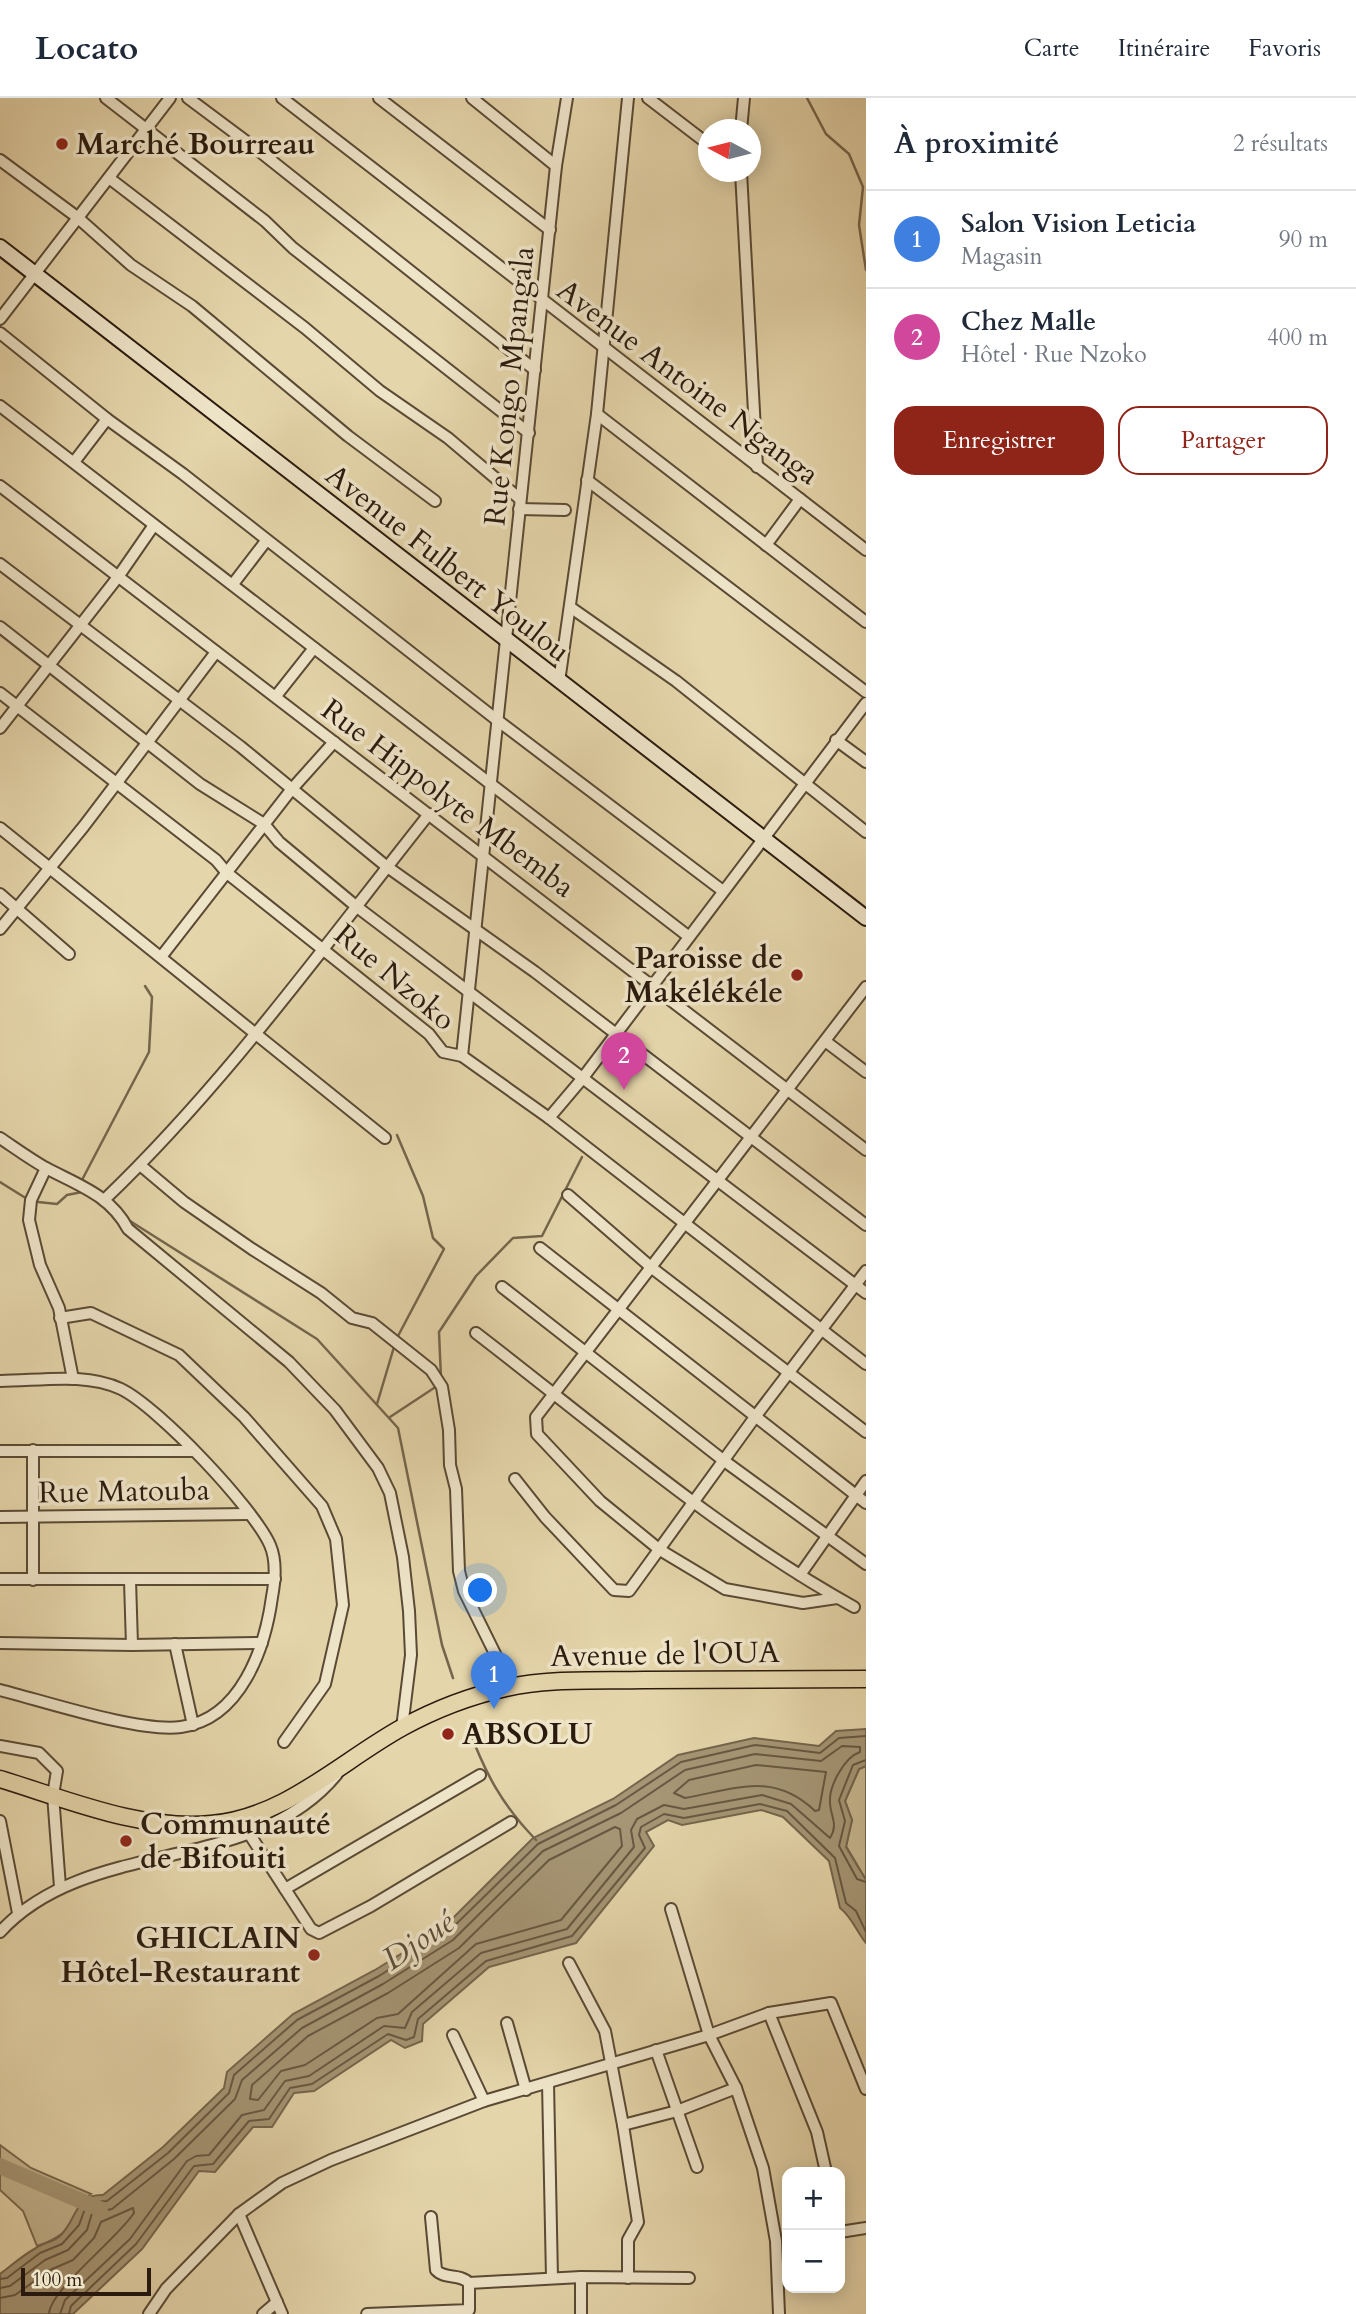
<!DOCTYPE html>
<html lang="fr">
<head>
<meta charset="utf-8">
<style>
  body { margin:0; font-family:Cardo,serif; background:#f6f6f7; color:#1f2937 }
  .controls { position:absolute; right:21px; bottom:21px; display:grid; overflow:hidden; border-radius:14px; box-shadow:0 4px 18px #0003 }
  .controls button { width:63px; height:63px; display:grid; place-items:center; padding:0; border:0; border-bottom:2px solid #e0e1e3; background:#fff; color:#1f2937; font:35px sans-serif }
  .compass { position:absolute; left:698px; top:21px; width:63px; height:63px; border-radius:50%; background:#fff; box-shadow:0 4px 18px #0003; rotate:277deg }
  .scale { position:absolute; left:21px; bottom:18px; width:130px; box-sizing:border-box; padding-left:7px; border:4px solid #2b1b0e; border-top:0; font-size:19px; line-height:24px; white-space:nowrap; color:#2b1b0e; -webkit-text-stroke:5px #eee4c8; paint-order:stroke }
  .you { position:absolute; left:481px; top:1493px; width:24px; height:24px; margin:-18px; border:5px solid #fff; border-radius:50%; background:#1a73e8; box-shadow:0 0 0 10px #1a73e833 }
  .badge { display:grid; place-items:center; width:46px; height:46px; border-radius:50%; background:#8f2418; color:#fff; font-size:23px; font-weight:700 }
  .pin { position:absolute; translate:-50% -58px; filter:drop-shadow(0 2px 4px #0008) }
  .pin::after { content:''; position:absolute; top:37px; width:24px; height:21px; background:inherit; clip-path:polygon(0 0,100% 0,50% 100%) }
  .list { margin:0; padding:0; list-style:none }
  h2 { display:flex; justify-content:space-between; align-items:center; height:91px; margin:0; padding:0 28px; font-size:30px }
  h2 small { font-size:23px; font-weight:400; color:#747a83 }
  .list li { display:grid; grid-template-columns:46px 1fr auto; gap:21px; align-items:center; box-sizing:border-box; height:98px; padding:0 28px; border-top:2px solid #e0e1e3 }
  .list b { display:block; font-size:26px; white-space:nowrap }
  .list p { margin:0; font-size:23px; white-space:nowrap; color:#747a83 }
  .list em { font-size:23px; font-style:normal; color:#747a83 }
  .actions { display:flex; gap:14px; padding:21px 28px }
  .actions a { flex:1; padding:16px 0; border:2px solid #8f2418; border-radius:21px; text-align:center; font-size:24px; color:#8f2418 }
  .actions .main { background:#8f2418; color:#fff }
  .map { position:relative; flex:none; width:866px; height:2216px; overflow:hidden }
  header { display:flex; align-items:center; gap:42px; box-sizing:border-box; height:98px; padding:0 35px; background:#fff; border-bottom:2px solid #e0e1e3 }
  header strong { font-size:33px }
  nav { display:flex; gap:38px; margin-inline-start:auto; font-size:24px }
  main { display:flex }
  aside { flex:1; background:#fff }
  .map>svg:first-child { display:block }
  .green { fill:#c5b58f; stroke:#78684e; stroke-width:2 }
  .water { fill:#a69675; stroke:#75654c; stroke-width:2 }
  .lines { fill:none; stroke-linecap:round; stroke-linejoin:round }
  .shore { stroke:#685842; stroke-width:2 }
  .stream { stroke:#75654c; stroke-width:2.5 }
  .river { stroke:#a69675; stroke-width:16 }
  .street-casing { stroke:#5a4a35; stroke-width:14 }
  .secondary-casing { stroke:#2b1b0e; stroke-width:18 }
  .primary-casing { stroke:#2b1b0e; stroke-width:19 }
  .street { stroke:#eee4c8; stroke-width:10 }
  .secondary { stroke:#eee4c8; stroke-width:14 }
  .primary { stroke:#e5d5aa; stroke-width:16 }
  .poi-dot { fill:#8f2418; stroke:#eee4c8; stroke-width:2.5 }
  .labels { text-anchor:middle; stroke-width:7; stroke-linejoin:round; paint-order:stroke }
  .poi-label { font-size:30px; font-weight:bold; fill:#2b1b0e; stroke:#eee4c8; text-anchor:start }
  .street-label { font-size:30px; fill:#2b1b0e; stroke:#eee4c8 }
  .water-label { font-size:32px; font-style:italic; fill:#5c4c37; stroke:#eee4c8 }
</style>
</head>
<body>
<header>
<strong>Locato</strong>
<nav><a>Carte</a><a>Itinéraire</a><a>Favoris</a></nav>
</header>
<main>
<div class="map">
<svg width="866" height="2216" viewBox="0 0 866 2216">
  <rect width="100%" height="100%" fill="#e5d5aa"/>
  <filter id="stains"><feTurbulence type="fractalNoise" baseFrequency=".00286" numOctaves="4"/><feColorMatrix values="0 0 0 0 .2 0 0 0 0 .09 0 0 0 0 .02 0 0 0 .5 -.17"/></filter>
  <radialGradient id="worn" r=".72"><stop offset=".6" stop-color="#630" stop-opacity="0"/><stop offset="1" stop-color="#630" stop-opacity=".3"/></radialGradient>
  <g class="green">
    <path d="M866 1668V1782L846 1748 852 1722 845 1703 859 1671Z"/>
    <path d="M0 2047 31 2070 91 2096C79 2104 81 2112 73 2123 64 2137 52 2143 37 2148L23 2113 0 2092Z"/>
  </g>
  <path class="water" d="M866 1631V1668L859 1671 845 1703 852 1722 846 1749 866 1782V1845C856 1833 852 1819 840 1810L829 1763 783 1719 761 1712 682 1727 668 1722 646 1734 654 1748 576 1845 489 1869 423 1926 422 1943 405 1950 391 1942 314 1993 294 1995 272 2029H253L215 2074 199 2073 142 2151 73 2216H0V2176C12 2167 23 2157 36 2150 43 2145 54 2144 60 2138 78 2121 74 2096 103 2097L163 2049 224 1990 227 1974 293 1916 375 1872 444 1829 533 1740 613 1701 678 1657 754 1640 819 1648 836 1633Z"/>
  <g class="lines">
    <g class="shore">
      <path d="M866 1662 853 1667 839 1702 845 1723 839 1748 857 1781 866 1784"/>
      <path d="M756 1667 826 1674 819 1712 815 1713C773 1673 735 1691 685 1700L674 1695 689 1682Z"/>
      <path d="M615 1729 620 1731 622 1748 561 1822 476 1846 398 1916 377 1920 305 1967 281 1973 258 2002 250 2001 252 1987 308 1938 388 1895 459 1850 549 1762Z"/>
      <path d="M0 2181 7 2180 40 2155 62 2146 79 2127 86 2108 93 2104 107 2103 168 2055 229 1995 234 1977 297 1922 379 1878 448 1834 538 1746 616 1707 681 1664 755 1647 820 1655 839 1640 866 1638"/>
      <path d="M0 2190 10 2188 45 2162 68 2152 87 2132 92 2115 112 2111 174 2061 235 2001 242 1982 302 1930 383 1886 453 1842 543 1753 621 1715 685 1672 755 1656 821 1663 842 1648 860 1649V1654C845 1659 829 1687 830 1704 830 1718 839 1726 830 1740L791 1706 762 1697 684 1711 664 1707 637 1721 631 1732 634 1749 567 1831 481 1855 412 1914 405 1930 384 1928 309 1978 285 1983 264 2012 242 2017 209 2057 196 2058 187 2063 130 2141 65 2202 60 2216"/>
      <path d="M0 2200 15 2197 50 2172 73 2162 94 2140 101 2124 133 2110 134 2115C116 2142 50 2192 49 2216"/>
      <path d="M69 2216 71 2208 136 2146 194 2068 213 2066 249 2023 269 2021 290 1990 312 1986 388 1936 406 1942 414 1939 418 1921 486 1863 572 1838 645 1750 639 1737 641 1729 664 1716 684 1720 760 1706 787 1713 835 1760 846 1805 856 1813 866 1834"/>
    </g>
    <g class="stream">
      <path d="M807 0 826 36 849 56 863 89 859 127 866 172"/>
      <path d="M397 1037 423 1098 433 1140 444 1151 398 1238"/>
      <path d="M82 1082 149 954 152 899 145 888 149 894"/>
      <path d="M0 1084 24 1099"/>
      <path d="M38 1104 57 1106 67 1097 82 1094"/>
      <path d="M130 1123 317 1241 398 1330 442 1547 453 1580"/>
      <path d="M441 1280 439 1234 476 1178 513 1140 542 1138 582 1059"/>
      <path d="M377 1306 394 1249"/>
      <path d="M390 1319 437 1288"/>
      <path d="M468 1629C485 1675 502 1707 536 1742"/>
    </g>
    <path class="river" d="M0 2068 100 2111"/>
    <g class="street-casing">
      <g id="street">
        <path d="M106 0 265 123 293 150 529 335"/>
        <path d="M188 0 263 56 535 272"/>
        <path d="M282 0 866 452"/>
        <path d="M379 0 550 132"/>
        <path d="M472 0 556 68"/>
        <path d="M648 0 708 46"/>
        <path d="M741 32 744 0"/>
        <path d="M0 62 77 119 131 167 192 208 348 338 435 403"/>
        <path d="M741 74 757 369"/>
        <path d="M109 80 305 230 380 293 448 340 520 401"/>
        <path d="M0 221 170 0"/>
        <path d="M0 235 107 321 183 376 497 622 723 793"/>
        <path d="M0 308 688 838"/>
        <path d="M597 316 866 524"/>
        <path d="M74 364 107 321"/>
        <path d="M587 382 866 594"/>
        <path d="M0 388 866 1052"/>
        <path d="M519 411 565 412"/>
        <path d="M766 447 800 401"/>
        <path d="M0 466 241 649 386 768 535 874 866 1127"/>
        <path d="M233 486 266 443"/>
        <path d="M570 509 676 583 866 734"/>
        <path d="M0 529 200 686 264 726 279 744 357 809 866 1195"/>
        <path d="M559 584 597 316 628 0"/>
        <path d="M0 595 216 762 227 775 429 936 443 954 462 958 549 1020 866 1266"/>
        <path d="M276 598 314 550"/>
        <path d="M0 630 118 479 154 427"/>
        <path d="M836 642 866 664"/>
        <path d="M0 730 385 1040"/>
        <path d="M0 796 69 856"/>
        <path d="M0 831 84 728 216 554"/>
        <path d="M161 859 291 692 334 644"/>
        <path d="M825 943 866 974"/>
        <path d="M462 958 556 68 567 0"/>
        <path d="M549 1020 582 981 866 605"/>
        <path d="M0 1040C15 1050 30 1061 46 1070 78 1087 110 1097 128 1131L289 1264 335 1312 378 1370 390 1395 403 1459 409 1513 411 1557 402 1630"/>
        <path d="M140 1067 184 1104 252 1151 321 1195 352 1220 372 1225 431 1272 442 1289 449 1332 450 1367 456 1391 459 1473 464 1493 511 1588"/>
        <path d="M46 1070 31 1102 29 1122 40 1167 59 1210 73 1281"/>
        <path d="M568 1097 652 1170 866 1334"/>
        <path d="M104 1102C226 985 324 848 429 716"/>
        <path d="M540 1150 866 1405"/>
        <path d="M502 1189 723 1362 866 1466"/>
        <path d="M60 1220 91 1215 179 1257 244 1319 322 1408 336 1441 343 1507 325 1586 284 1644"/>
        <path d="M476 1235C600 1330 717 1433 854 1509"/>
        <path d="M0 1283C38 1283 85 1274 121 1291 158 1309 253 1409 270 1447 277 1463 275 1483 272 1499 265 1550 241 1621 181 1629 140 1635 44 1603 0 1592"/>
        <path d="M33 1352V1482"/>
        <path d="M0 1353H193"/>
        <path d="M515 1381 545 1419 614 1492 629 1493 755 1319 866 1173"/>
        <path d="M0 1419 249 1416"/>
        <path d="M800 1477 866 1383"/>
        <path d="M0 1481H275"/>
        <path d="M130 1483 132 1547"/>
        <path d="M837 1500 803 1505 725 1491 660 1452 600 1403 537 1336 536 1319 866 889"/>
        <path d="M0 1545 132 1547 262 1545"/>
        <path d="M175 1546 193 1627"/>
        <path d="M0 1648 39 1655 57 1673 53 1697 60 1789"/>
        <path d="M0 1723 18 1815"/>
        <path d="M250 1737 311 1831 319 1835 371 1808 511 1724"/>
        <path d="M285 1791 480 1677"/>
        <path d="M671 1811 709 1937 736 1990 763 2070 776 2143 779 2216"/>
        <path d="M0 1834C89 1737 253 1779 337 1676"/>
        <path d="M569 1865 605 1933 623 2027 638 2124 628 2142V2180"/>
        <path d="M769 1915 817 2034 826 2074"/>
        <path d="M507 1925 526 1992"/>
        <path d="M453 1937 484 2003"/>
        <path d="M656 1952 697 2069"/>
        <path d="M548 1985 552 2180"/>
        <path d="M623 2027 677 2013 736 1990"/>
        <path d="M239 2116 282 2216"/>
        <path d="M431 2119 436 2172C445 2182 460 2175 469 2185"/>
        <path d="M840 2134 866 2130"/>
        <path d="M581 2179V2216"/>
        <path d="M149 2216 166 2191 239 2116 282 2085 331 2062 484 2003 709 1937 769 1915 831 1905 866 1991"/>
        <path d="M263 2216 277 2204"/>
        <path d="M367 2216 469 2212V2185L581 2179 689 2180"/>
      </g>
    </g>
    <g class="secondary-casing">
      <path id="secondary" d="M0 149 866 820"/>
    </g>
    <g class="primary-casing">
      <path id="primary" d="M0 1681C66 1701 141 1733 211 1726 285 1720 341 1663 403 1629 436 1611 470 1598 506 1590 547 1580 601 1583 644 1582 718 1582 792 1582 866 1581"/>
    </g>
    <use href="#street" class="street"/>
    <use href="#secondary" class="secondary"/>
    <use href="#primary" class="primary"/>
  </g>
  <g class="poi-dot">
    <circle cx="62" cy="46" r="7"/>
    <circle cx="797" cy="877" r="7"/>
    <circle cx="448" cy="1636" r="7"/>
    <circle cx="126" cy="1743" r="7"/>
    <circle cx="314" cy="1857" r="7"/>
  </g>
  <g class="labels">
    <g class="poi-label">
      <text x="76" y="56">Marché Bourreau</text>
      <text x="783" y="870" text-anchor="end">Paroisse de<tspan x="783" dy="34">Makélékéle</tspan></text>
      <text x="462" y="1646">ABSOLU</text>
      <text x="140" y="1736">Communauté<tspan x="140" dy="34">de Bifouiti</tspan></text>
      <text x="300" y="1850" text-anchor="end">GHICLAIN<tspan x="300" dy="34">Hôtel-Restaurant</tspan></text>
    </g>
    <g class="street-label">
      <text transform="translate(688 284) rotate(37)" y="10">Avenue Antoine Nganga</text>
      <text transform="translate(509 288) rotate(-84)" y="10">Rue Kongo Mpangala</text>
      <text transform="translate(448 465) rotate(38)" y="10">Avenue Fulbert Youlou</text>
      <text transform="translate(448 700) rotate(37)" y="10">Rue Hippolyte Mbemba</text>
      <text transform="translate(395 879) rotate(40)" y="10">Rue Nzoko</text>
      <text transform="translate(124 1393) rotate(-1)" y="10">Rue Matouba</text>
      <text transform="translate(665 1556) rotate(-1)" y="10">Avenue de l'OUA</text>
    </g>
    <g class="water-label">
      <text transform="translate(418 1842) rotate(-34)" y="11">Djoué</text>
    </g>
  </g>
  <rect width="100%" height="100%" filter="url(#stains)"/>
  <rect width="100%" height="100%" fill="url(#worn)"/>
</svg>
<div class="controls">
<button>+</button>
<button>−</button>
</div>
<svg class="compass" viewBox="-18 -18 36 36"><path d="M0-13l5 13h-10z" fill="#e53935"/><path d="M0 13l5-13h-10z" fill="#747a83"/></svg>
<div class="scale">100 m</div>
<div class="you"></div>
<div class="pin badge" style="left:494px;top:1611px;background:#3f7fe0">1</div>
<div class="pin badge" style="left:624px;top:992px;background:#d1479c">2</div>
</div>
<aside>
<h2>À proximité<small>2 résultats</small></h2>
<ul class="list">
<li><span class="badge" style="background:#3f7fe0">1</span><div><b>Salon Vision Leticia</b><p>Magasin</p></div><em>90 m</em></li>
<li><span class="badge" style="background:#d1479c">2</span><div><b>Chez Malle</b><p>Hôtel · Rue Nzoko</p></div><em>400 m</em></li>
</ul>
<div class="actions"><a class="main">Enregistrer</a><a>Partager</a></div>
</aside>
</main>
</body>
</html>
